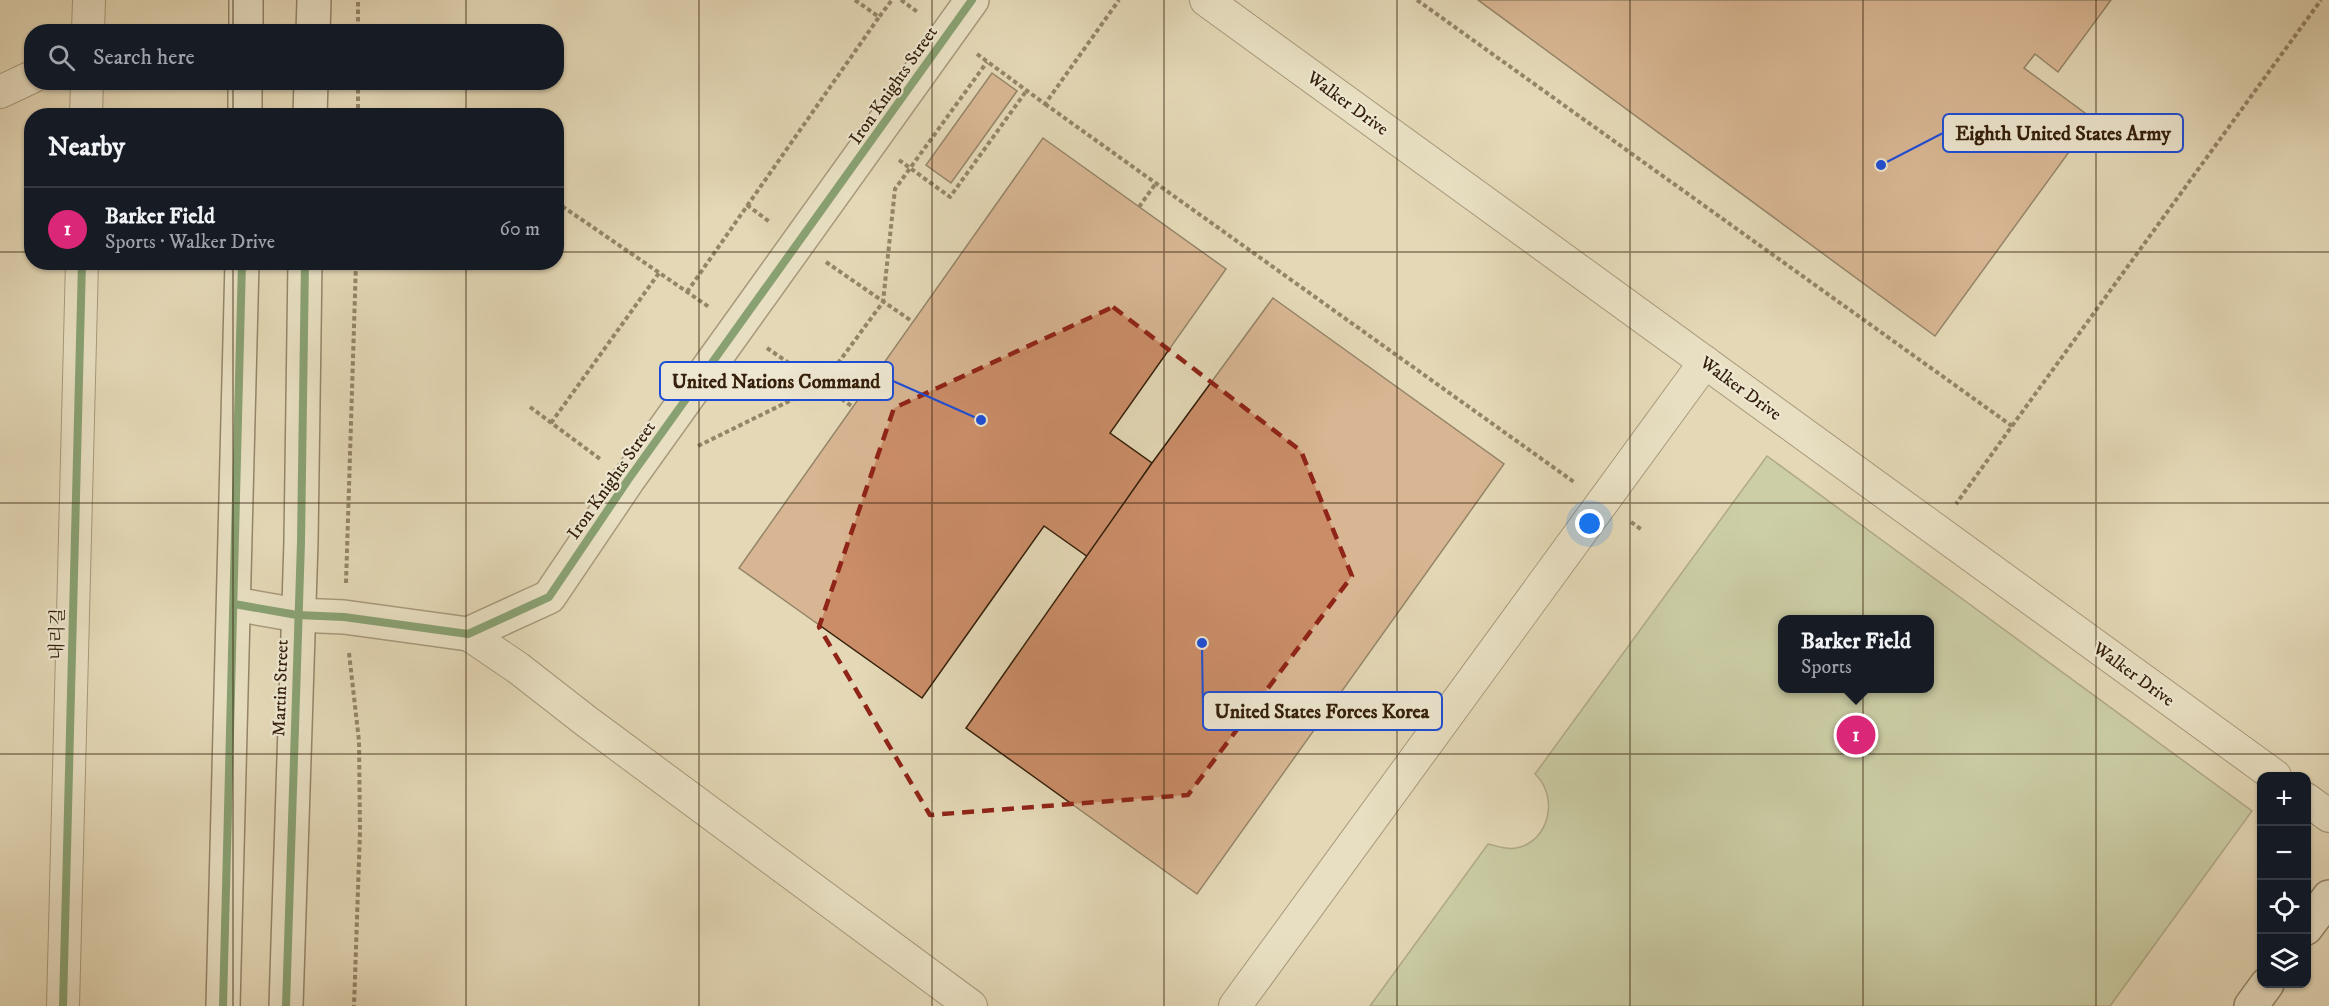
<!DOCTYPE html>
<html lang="en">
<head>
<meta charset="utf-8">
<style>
  body { margin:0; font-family:"IM FELL DW Pica","Noto Serif KR",serif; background:#242831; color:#f1f3f6 }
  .controls { position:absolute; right:18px; bottom:18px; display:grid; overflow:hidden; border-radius:12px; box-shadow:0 2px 4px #0004 }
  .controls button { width:54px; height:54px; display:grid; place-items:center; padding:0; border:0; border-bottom:2px solid #363941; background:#171b24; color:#f1f3f6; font:30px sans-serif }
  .you { position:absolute; left:1590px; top:524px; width:21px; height:21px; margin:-15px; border:4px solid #fff; border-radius:50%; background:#1a73e8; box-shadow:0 0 0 9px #1a73e833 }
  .badge { display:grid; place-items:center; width:39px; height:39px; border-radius:50%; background:#db2777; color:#fff; font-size:20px; font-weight:700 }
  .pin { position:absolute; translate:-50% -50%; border:3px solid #fff; box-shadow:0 2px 6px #0006 }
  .popup { position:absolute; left:1778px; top:615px; width:156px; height:78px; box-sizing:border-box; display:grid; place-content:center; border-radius:12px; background:#171b24; filter:drop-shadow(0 2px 4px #0005); font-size:20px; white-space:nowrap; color:#9ea1a6 }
  .popup b { font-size:22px; color:#f1f3f6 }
  .popup::after { content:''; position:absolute; left:50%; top:100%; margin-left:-12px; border:12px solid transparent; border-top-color:#171b24 }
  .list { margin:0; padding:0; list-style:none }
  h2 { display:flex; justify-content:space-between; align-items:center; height:78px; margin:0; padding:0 24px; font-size:26px }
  h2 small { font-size:20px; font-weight:400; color:#9ea1a6 }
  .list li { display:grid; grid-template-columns:39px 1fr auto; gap:18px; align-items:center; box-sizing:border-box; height:84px; padding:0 24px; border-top:2px solid #363941 }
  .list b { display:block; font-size:22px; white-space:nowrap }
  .list p { margin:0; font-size:20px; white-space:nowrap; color:#9ea1a6 }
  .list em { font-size:20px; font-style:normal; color:#9ea1a6 }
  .icon { flex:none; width:33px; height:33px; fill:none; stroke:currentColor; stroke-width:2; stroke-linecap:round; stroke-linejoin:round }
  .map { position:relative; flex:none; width:2329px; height:1006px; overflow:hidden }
  .search { position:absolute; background:#171b24; box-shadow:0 2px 4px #0004; left:24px; top:24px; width:540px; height:66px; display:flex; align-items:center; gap:15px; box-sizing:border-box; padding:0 21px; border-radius:24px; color:#9ea1a6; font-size:22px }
  .panel { position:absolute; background:#171b24; box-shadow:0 2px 4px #0004; left:24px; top:108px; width:540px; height:162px; border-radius:24px }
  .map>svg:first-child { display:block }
  .park { fill:#afc092; stroke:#72704e; stroke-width:1.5; fill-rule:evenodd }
  .building { fill:#ca8d68; stroke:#35200b; stroke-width:1.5 }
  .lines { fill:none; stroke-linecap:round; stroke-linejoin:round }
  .minor-casing { stroke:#614e36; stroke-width:34 }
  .tertiary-casing { stroke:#614e36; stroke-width:36 }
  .secondary-casing { stroke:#35200b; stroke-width:36 }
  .path { stroke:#35200b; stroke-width:4; stroke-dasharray:4.5 3; stroke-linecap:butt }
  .minor { stroke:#ede6d0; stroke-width:32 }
  .tertiary { stroke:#ede6d0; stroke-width:33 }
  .secondary { stroke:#ede6d0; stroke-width:33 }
  .cycleway-casing { stroke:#ede6d0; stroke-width:11 }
  .cycleway { stroke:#1b5e20; stroke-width:8 }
  .marked { fill:none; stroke:#8f2418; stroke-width:4.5; stroke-dasharray:12 8; stroke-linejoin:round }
  .grid { fill:none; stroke:#35200b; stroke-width:1.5; stroke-opacity:0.55 }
  .labels { text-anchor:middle; stroke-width:4.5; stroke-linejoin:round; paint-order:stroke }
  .street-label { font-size:18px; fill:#35200b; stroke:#ede6d0 }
  .leader { fill:none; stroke:#1d4ed8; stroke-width:2 }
  .callout-dot { fill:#1d4ed8; stroke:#ede6d0; stroke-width:2 }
  .callout { fill:#ede6d0; stroke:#1d4ed8; stroke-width:2 }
  .callout-label { font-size:20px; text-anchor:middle; font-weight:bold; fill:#35200b }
</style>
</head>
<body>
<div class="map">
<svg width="2329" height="1006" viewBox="0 0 2329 1006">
  <rect width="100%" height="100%" fill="#e4d8b6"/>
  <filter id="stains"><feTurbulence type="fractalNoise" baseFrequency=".00333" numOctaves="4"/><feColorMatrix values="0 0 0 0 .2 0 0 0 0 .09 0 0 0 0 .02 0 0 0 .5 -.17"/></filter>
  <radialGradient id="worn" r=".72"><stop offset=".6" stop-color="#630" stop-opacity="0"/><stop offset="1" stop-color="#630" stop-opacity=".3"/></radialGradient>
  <path class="park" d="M1767 456 2252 811 2110 1006H1370L1488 844C1497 846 1507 850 1516 848 1550 842 1559 796 1535 774ZM1782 620H1930V688H1782Z"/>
  <g class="building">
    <path d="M1478 0H2111L2058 72 2035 54 2024 68 2093 119 1935 336Z"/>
    <path d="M992 73 1017 91 951 183 926 165Z"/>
    <path d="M1043 138 1226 269 1110 433 1152 463 1088 557 1044 526 922 698 739 568Z"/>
    <path d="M1273 298 1504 464 1197 894 966 728 1152 463Z"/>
  </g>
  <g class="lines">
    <g class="minor-casing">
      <g id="minor">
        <path d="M1206 0 2275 776"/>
        <path d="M88 32 89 0"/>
        <path d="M0 92 32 77"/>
        <path d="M86 116 87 82"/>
        <path d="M468 634 518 668 586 721 971 1006"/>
        <path d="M2306 799 2329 816"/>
        <path d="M63 1006 82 262"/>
        <path d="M1235 1006 1705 362"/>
      </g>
    </g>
    <g class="tertiary-casing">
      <path id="tertiary" d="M234 604 297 615 344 617 468 634 549 597 628 480 972 0"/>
    </g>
    <g class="secondary-casing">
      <g id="secondary">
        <path d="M246 32V0"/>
        <path d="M313 32 314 0"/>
        <path d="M245 116V82"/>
        <path d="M310 116 311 82"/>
        <path d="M2306 928 2329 897"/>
        <path d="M223 1006 242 262"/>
        <path d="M286 1006 301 542 305 262"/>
        <path d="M2251 1006 2267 984"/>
      </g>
    </g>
    <g class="path">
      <path d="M855 0 879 17 892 0"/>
      <path d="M901 0 919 13"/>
      <path d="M1417 0 2012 426 1956 504"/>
      <path d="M358 29 450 28"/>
      <path d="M358 29V0"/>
      <path d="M977 54 1045 104 1119 0"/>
      <path d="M1045 104 1574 482"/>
      <path d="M358 116V82"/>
      <path d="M899 160 950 197 1027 90"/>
      <path d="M556 202 709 307"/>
      <path d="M747 205 771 223"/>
      <path d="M1139 207 1156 183"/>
      <path d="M826 262 913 322"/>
      <path d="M687 292 879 17"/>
      <path d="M767 348 853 407"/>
      <path d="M530 407 600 459"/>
      <path d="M551 423 659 273"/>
      <path d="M2012 426 2321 0"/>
      <path d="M698 446 822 385 883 302 895 189 987 62"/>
      <path d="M1631 522 1642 530"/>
      <path d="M346 583 356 262"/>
      <path d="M349 653 359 741 360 831 354 1006"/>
    </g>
    <use href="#minor" class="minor"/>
    <use href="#tertiary" class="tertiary"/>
    <use href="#secondary" class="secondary"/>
    <g class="cycleway-casing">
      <g id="cycleway">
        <path d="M234 604 297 615 344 617 468 634 549 597 628 480 972 0"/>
        <path d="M63 1006 82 262"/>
        <path d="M223 1006 242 262"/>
        <path d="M286 1006 301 542 305 262"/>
      </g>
    </g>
    <use href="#cycleway" class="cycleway"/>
  </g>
  <path d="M0 0H2329V1006H0ZM1113 307 1301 451 1352 576 1188 795 930 815 819 627 894 408Z" fill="#e4d8b6" fill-opacity=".55" fill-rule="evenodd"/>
  <path class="marked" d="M1113 307 1301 451 1352 576 1188 795 930 815 819 627 894 408Z"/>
  <path class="grid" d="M233 0V32M466 0V32M699 0V1006M932 0V1006M1164 0V1006M1397 0V1006M1630 0V1006M1863 0V1006M2096 0V1006M233 82V116M466 82V116M0 252H32M556 252H2329M233 262V1006M466 262V1006M0 503H2329M0 754H2329"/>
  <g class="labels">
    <g class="street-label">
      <text transform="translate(893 85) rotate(-55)" y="6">Iron Knights Street</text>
      <text transform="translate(1348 103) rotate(36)" y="6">Walker Drive</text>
      <text transform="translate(1741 388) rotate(36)" y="6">Walker Drive</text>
      <text transform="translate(611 480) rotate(-55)" y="6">Iron Knights Street</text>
      <text transform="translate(57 634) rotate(-89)" y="6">내리길</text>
      <text transform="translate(2134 674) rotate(36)" y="6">Walker Drive</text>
      <text transform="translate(280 688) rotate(-88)" y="6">Martin Street</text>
    </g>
  </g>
  <path class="leader" d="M1881 165L1943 133M981 420L893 381M1202 643L1203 711"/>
  <g class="callout-dot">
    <circle cx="1881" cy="165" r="6"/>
    <circle cx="981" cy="420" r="6"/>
    <circle cx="1202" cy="643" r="6"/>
  </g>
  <g class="callout">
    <rect x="1943" y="114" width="240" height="38" rx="6"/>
    <rect x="660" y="362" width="233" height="38" rx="6"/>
    <rect x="1203" y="692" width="239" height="38" rx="6"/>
  </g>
  <g class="callout-label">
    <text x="2063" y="140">Eighth United States Army</text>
    <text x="776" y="388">United Nations Command</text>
    <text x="1322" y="718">United States Forces Korea</text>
  </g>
  <rect width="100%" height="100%" filter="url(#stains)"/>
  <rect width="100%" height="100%" fill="url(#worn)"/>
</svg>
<div class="controls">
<button>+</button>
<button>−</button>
<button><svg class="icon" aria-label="locate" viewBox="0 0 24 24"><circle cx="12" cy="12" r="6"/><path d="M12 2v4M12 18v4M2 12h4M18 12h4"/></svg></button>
<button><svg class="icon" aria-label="layers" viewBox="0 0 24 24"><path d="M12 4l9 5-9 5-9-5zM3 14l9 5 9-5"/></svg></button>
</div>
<div class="you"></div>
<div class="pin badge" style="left:1856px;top:735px">1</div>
<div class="popup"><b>Barker Field</b>Sports</div>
<div class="search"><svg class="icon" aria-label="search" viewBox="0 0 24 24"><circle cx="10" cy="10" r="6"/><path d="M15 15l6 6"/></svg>Search here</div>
<section class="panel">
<h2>Nearby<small></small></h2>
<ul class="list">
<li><span class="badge">1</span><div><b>Barker Field</b><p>Sports · Walker Drive</p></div><em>60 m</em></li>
</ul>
</section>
</div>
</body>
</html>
